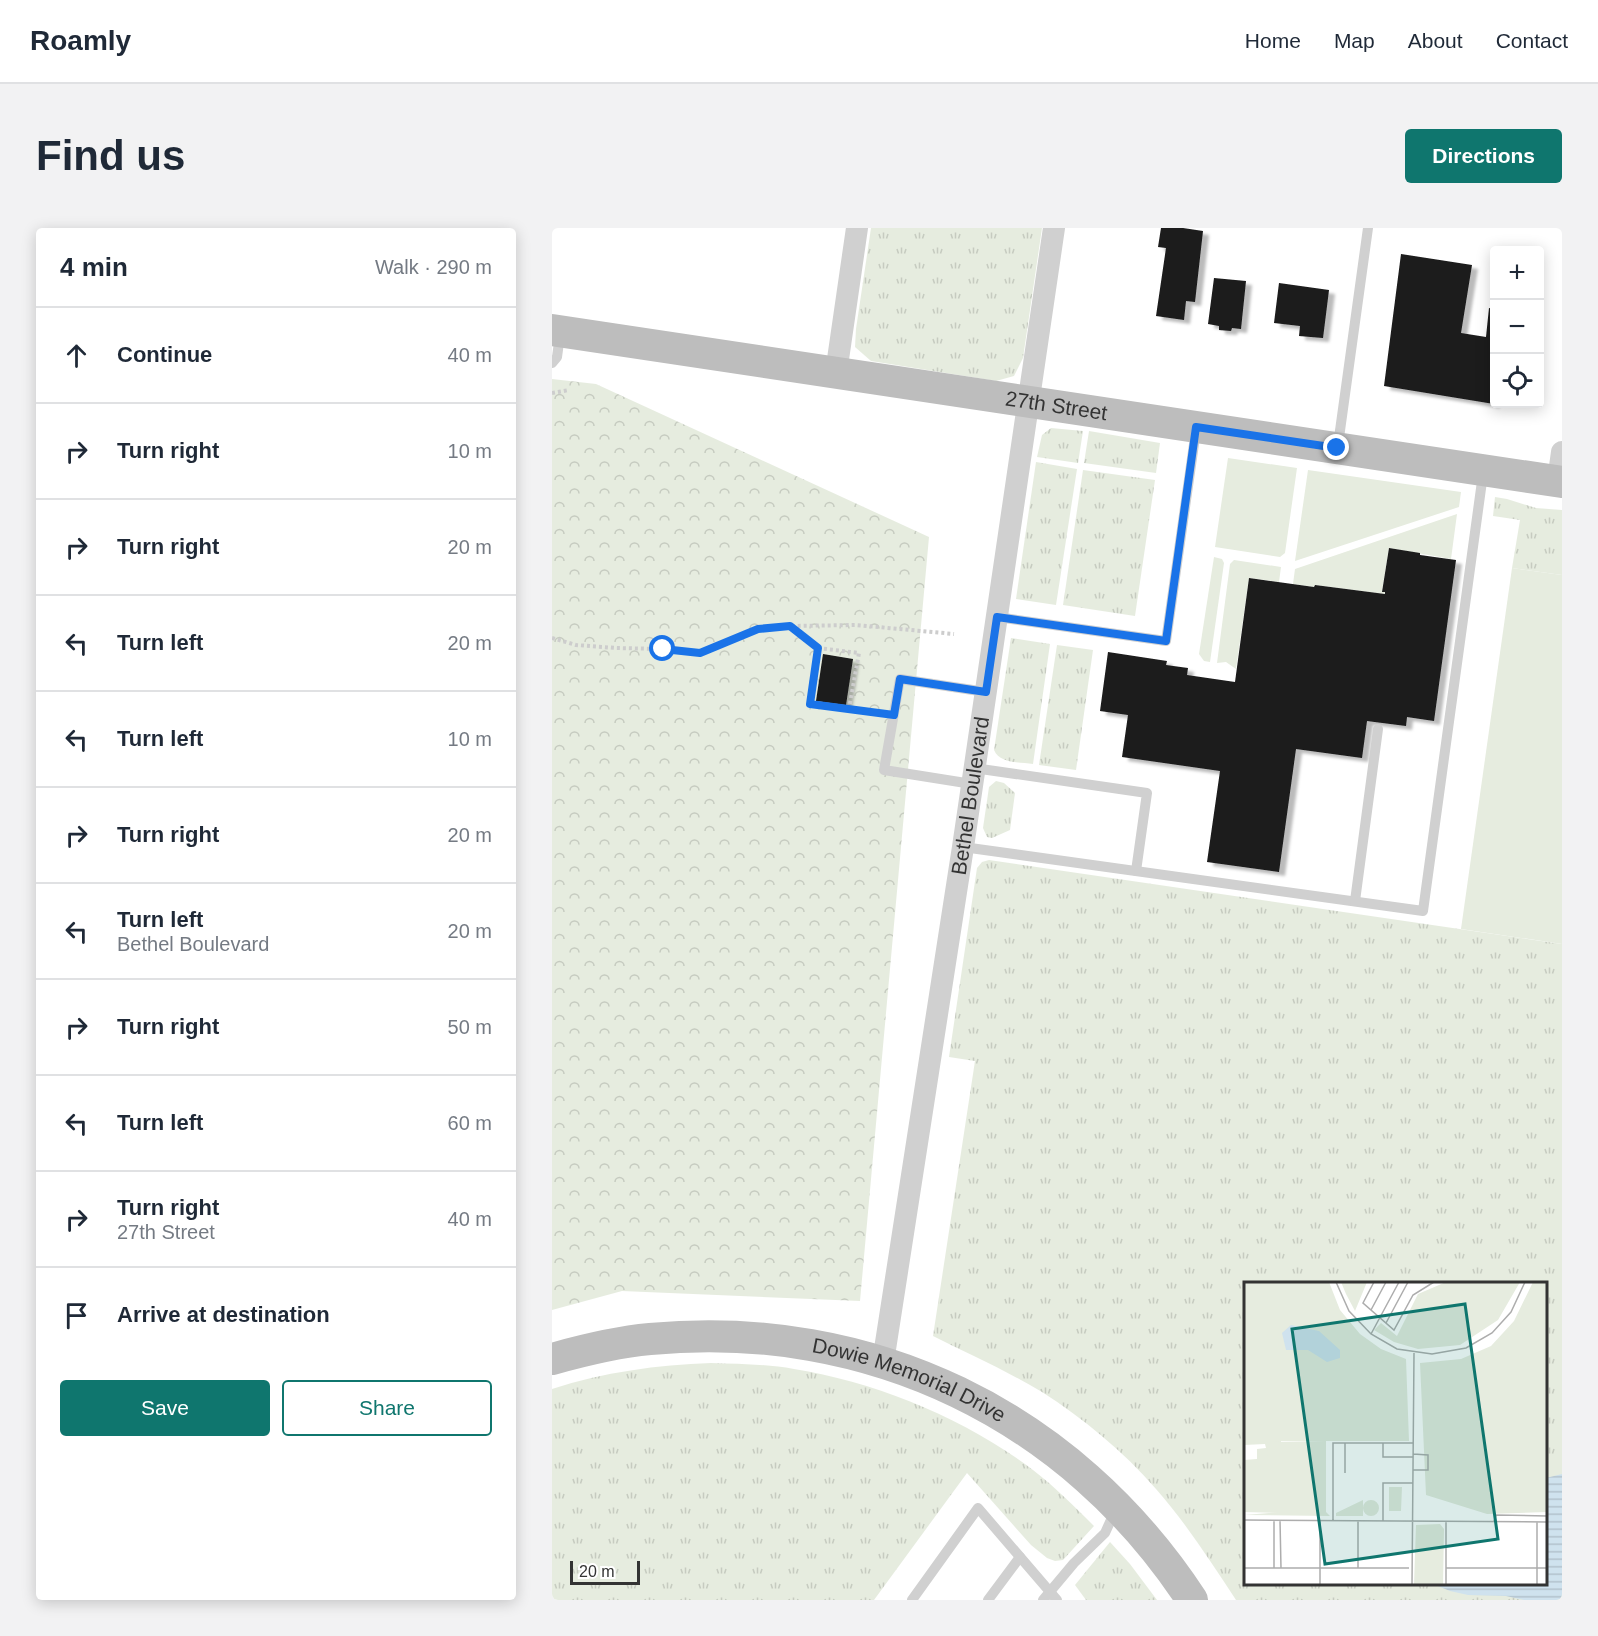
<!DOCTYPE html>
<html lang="en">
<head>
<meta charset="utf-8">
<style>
  body { margin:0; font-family:Helvetica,sans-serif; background:#f2f2f3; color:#1f2937 }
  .controls { position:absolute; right:18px; top:18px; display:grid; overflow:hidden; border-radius:6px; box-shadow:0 3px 15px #0003 }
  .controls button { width:54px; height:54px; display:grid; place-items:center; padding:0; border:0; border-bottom:2px solid #e0e1e3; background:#fff; color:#1f2937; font:30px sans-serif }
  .scale { position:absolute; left:18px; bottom:15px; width:70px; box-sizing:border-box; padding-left:6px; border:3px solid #333; border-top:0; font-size:16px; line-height:21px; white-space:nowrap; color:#333; -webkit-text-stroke:4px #fff; paint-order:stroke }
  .stop { position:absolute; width:18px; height:18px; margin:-14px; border:4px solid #1a73e8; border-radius:50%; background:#fff }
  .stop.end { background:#1a73e8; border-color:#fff; box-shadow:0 2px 6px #0008 }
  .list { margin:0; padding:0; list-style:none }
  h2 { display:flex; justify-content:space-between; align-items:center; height:78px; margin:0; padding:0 24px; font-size:26px }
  h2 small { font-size:20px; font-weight:400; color:#747a83 }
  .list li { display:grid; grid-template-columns:39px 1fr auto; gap:18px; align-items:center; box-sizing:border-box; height:96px; padding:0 24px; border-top:2px solid #e0e1e3 }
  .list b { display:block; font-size:22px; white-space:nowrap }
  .list p { margin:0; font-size:20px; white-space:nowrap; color:#747a83 }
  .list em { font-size:20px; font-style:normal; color:#747a83 }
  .actions { display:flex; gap:12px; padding:18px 24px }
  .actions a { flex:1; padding:14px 0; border:2px solid #0f766e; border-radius:6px; text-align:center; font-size:21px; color:#0f766e }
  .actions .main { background:#0f766e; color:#fff }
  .icon { flex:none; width:33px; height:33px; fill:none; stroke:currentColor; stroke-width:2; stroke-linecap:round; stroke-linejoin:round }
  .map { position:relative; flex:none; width:1010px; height:1372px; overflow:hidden; border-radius:6px }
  header { display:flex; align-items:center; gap:36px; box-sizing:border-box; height:84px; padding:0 30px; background:#fff; border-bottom:2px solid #e0e1e3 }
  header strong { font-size:28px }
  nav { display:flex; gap:33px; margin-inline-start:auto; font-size:21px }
  .intro { display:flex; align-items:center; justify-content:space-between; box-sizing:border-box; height:144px; padding:0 36px }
  h1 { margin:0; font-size:42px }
  .button { padding:15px 27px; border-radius:6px; background:#0f766e; color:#fff; font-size:21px; font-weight:700 }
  main { display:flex; gap:36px; padding:0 36px }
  aside { flex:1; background:#fff; border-radius:6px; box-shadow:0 3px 15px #0003 }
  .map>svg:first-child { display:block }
  .grass { fill:url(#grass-tufts); fill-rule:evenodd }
  .forest { fill:url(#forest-crowns) }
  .pitch { fill:#e6ecdf }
  .water { fill:url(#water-rules) }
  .building { fill:#1a1a1a; filter:url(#shadow) }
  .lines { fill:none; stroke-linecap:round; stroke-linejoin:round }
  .path { stroke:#cdcdcd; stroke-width:4; stroke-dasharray:3 3; stroke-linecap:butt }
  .lane { stroke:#d0d0d0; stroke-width:10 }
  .street { stroke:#d0d0d0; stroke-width:22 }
  .secondary { stroke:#bdbdbd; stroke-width:32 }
  .route { stroke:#1a73e8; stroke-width:8 }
  .labels { text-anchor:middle; stroke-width:6; stroke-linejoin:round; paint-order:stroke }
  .street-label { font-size:21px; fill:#333; stroke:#fff }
  .inset-road { fill:none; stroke:#adadad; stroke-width:1.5 }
  .view { fill:#0f766e; fill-opacity:0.15; stroke:#0f766e; stroke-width:3 }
  .inset-edge { fill:none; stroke:#333; stroke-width:3 }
</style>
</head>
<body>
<header>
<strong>Roamly</strong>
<nav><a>Home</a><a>Map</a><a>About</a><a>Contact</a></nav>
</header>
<div class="intro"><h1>Find us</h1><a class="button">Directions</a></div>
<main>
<aside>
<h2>4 min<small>Walk · 290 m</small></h2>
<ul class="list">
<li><svg class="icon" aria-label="ahead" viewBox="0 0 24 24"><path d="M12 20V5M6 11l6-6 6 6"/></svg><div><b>Continue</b></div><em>40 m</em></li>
<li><svg class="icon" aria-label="right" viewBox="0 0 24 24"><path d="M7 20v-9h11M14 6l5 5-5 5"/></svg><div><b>Turn right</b></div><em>10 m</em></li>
<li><svg class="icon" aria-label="right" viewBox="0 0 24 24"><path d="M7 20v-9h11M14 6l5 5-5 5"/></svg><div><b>Turn right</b></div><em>20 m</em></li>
<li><svg class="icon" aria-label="left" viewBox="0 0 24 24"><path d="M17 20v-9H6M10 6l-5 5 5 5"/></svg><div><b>Turn left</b></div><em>20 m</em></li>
<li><svg class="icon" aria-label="left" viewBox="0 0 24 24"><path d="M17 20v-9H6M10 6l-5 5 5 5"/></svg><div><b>Turn left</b></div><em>10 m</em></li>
<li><svg class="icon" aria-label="right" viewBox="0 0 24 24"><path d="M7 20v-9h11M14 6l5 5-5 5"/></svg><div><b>Turn right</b></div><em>20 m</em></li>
<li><svg class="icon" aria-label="left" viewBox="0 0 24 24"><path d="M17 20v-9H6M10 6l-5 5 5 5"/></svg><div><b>Turn left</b><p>Bethel Boulevard</p></div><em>20 m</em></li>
<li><svg class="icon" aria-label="right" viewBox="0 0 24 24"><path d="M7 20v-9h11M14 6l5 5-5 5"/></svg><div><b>Turn right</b></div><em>50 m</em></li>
<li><svg class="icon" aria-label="left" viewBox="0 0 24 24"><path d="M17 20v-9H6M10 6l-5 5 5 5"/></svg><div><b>Turn left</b></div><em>60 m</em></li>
<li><svg class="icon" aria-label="right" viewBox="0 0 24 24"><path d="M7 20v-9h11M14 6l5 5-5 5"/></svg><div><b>Turn right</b><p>27th Street</p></div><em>40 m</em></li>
<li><svg class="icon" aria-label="arrive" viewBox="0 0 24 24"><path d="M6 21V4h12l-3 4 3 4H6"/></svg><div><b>Arrive at destination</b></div></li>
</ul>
<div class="actions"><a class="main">Save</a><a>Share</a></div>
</aside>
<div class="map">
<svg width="1010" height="1372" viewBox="0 0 1010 1372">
  <defs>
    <pattern id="grass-tufts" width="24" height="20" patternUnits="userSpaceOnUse" patternTransform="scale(1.5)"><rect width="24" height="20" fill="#e6ecdf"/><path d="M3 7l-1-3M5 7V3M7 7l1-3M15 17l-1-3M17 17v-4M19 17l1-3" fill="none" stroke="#c6cbc0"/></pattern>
    <pattern id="forest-crowns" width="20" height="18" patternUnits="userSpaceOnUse" patternTransform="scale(1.5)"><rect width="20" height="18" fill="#e6ecdf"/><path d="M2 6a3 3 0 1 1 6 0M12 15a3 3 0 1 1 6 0" fill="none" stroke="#c6cbc0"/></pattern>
    <pattern id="water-rules" width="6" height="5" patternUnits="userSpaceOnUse" patternTransform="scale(1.5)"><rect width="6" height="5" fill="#cfe2ee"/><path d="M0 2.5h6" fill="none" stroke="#b2c2cd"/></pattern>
    <filter id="shadow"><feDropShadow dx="6" dy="4" stdDeviation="1.5" flood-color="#0004"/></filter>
  </defs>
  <rect width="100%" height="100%" fill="#fff"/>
  <g class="grass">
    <path d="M319 0H490L471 130 462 148 444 153 319 133 303 119 304 101Z"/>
    <path d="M499 200 531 203 526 235 485 229 490 207Z"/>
    <path d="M537 203 608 215 604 245 532 235Z"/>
    <path d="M484 234 525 241 504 377 464 371Z"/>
    <path d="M531 242 603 252 583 388 511 377Z"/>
    <path d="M943 269 955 271 984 280 1010 282V347L960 340 968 292 941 288Z"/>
    <path d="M459 410 498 416 481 536C468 534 448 536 442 522Z"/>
    <path d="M505 417 541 422 524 542 487 537Z"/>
    <path d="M444 553 452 555 463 565 458 602 440 610 435 609 431 600 437 559Z"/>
    <path d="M437 632 1010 716V1372H684C659 1334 634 1295 604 1261 571 1223 532 1191 490 1164 455 1143 417 1126 381 1108L423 833 397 829 425 640 430 634ZM693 1056H993V1356H693Z"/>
    <path d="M159 1135C187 1136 215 1136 242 1141 324 1154 414 1191 481 1242 503 1259 522 1278 542 1298L511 1332 503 1333 495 1330 479 1317 415 1245 322 1372H0V1161C52 1144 105 1137 159 1135Z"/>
    <path d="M558 1314 578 1336 605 1372H534L523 1357Z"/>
  </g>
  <path class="forest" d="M0 151 44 156 377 309 308 1073 70 1063 0 1082Z"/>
  <g class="pitch">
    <path d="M676 230 745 240 733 325 728 329 663 319Z"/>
    <path d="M756 242 909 264 907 279 743 333Z"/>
    <path d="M905 286 899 331 837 320 830 363 833 364V366L763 357 762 359 741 356 743 341Z"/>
    <path d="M662 329 670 331 672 335 658 434 652 433 647 426Z"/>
    <path d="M682 332 729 339 727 354 697 350 684 441 674 434 665 435 678 336Z"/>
    <path d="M960 340 1010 347V716L909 701Z"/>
  </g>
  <path class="water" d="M1010 1246V1372H972L954 1368 916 1367 898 1363 881 1356H993L994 1250Z"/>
  <g class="building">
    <path d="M609 0H631L651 3 643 74 634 73 632 92 604 88 614 20 606 19Z"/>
    <path d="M849 26 920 37 909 105 934 109 937 80 942 81V176L832 158Z"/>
    <path d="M662 50 694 53 689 101 680 100 679 103 667 102V98L656 96Z"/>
    <path d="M727 55 777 62 771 110 747 108 748 98 722 95Z"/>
    <path d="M837 320 868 325V327L904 332 882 493 855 489 854 498 815 493 810 530 744 521 727 644 655 634 668 543 570 529 576 487 548 483 556 424 615 433 614 437 636 440 635 447 683 454 697 350 762 359 763 357 833 366V364H830Z"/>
    <path d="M271 426 301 431 294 477 264 473Z"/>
  </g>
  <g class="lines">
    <g class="path">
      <path d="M0 165 17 162"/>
      <path d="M239 399 266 420 258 476 325 485"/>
      <path d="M0 410 24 417 64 420 111 421 148 425 205 401 238 398 304 397 402 406"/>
      <path d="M266 420 307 425 297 481"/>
    </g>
    <g class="lane">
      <path d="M0 135 5 129 8 107"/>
      <path d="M786 217 816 0"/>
      <path d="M445 389 614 413 644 202"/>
      <path d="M422 540 595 565 584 643"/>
      <path d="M420 556 332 542 348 451 434 464"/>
      <path d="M411 619 871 683 931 246"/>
      <path d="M803 673 826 501"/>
      <path d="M360 1372 426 1280 505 1372"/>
      <path d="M436 1372 468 1329"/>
      <path d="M491 1372 522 1335 553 1305 563 1283"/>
    </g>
    <g class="street">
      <path d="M284 145 305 0"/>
      <path d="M1006 253 1010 224"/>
      <path id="s1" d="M331 1134 411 619 502 0"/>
    </g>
    <g class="secondary">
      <path id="s2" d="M0 102 1010 254"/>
      <path id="s3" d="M0 1131C32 1122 65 1114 98 1111 318 1090 519 1187 640 1372"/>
    </g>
  </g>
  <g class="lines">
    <path class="route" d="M111 421 148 425 206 401 238 398 266 420 258 476 342 487 348 451 434 464 445 389 614 413 644 199 785 220"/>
  </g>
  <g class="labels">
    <g class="street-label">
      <text dy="7" stroke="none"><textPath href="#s2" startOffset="510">27th Street</textPath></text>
      <text dy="7" stroke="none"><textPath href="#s1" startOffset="573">Bethel Boulevard</textPath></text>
      <text dy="7" stroke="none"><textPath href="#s3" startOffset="366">Dowie Memorial Drive</textPath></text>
    </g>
  </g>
  <g transform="translate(692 1054)">
    <rect width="303" height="303" fill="#fff"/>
    <path d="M0 0H85L96 28 116 52 137 67 162 77 165 159H37V195H0V178L13 177V167L22 166 21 162 0 163ZM97 0H123L111 29 102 12ZM202 0H276L254 38 216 63 174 67 150 60 130 48 137 41 153 54 174 12ZM145 205H158L157 229H145ZM37 222H82V230L86 234 0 233 37 230ZM196 242 200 247 199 303H170L172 243Z" fill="#e6ecdf"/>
    <path d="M289 0H303V230L243 232 182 213 176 81 217 77 247 64 270 39Z" fill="#e6ecdf"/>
    <path d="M24 160 82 159V222H38L37 231 0 230V195H37V174H23ZM119 218V234H92V231ZM119 226a8 8 0 1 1 16 0a8 8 0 1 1-16 0Z" fill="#e6ecdf"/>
    <path d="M47 43 75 49 96 68V76L83 80 64 68H42L38 51Z" fill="#cfe2ee"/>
    <path class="inset-road" d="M92 0 105 29 127 52 153 67 188 72 222 66 248 51 267 30 281 0M130 0 119 21 150 48 169 13 190 0M127 28 142 0M142 41 164 0M127 52 155 0M101 161V191M139 161V175H169M169 188H184V173L169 172M0 238 303 240M36 238 37 286M89 238V161H169M114 239V286M139 239V201H169M250 240 252 233 303 234M0 286H165M30 286V238M202 286H303M76 303V238M168 303 170 71M202 303V239M293 303V240"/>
    <path class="view" d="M221 22 254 257 81 282 48 47Z"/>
    <rect width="303" height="303" class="inset-edge"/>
  </g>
</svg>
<div class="controls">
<button>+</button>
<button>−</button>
<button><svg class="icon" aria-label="locate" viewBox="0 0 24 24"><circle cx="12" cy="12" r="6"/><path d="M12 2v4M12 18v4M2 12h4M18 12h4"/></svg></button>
</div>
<div class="scale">20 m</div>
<div class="stop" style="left:111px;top:421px"></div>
<div class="stop end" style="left:785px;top:220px"></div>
</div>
</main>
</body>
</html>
